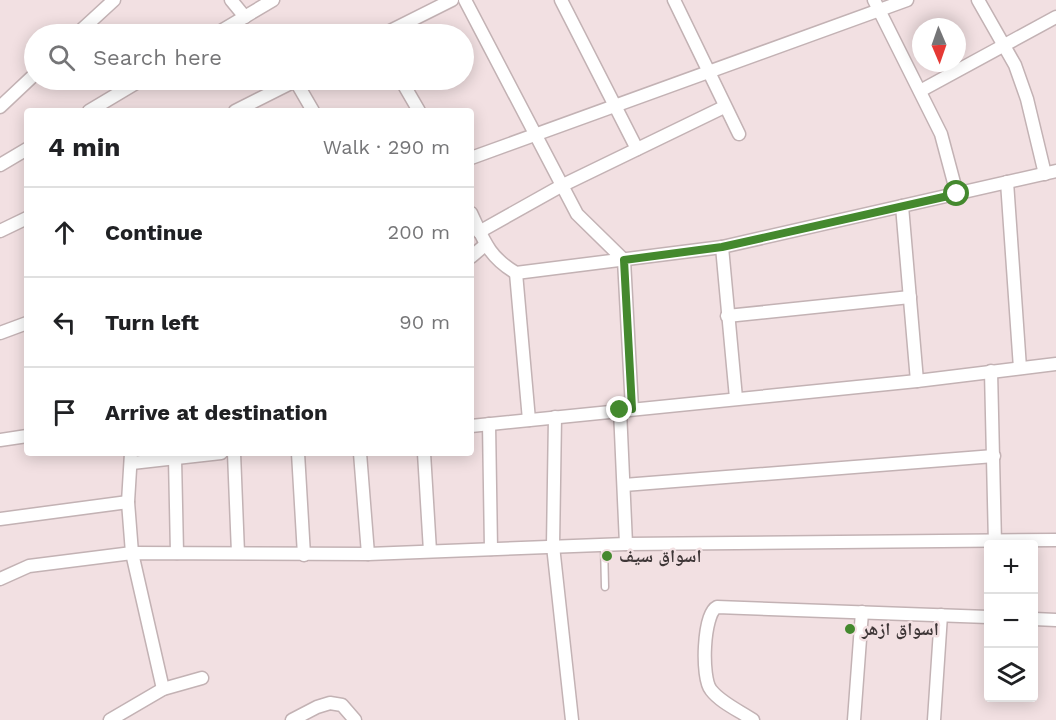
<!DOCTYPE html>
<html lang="en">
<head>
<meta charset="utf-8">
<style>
  body { margin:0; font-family:"Work Sans","Noto Naskh Arabic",sans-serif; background:#f6f6f6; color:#202124 }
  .controls { position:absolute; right:18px; bottom:18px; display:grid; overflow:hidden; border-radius:6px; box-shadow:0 3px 15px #0003 }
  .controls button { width:54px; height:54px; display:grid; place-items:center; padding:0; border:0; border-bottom:2px solid #e0e0e0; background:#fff; color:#202124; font:30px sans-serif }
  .compass { position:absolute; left:912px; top:18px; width:54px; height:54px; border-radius:50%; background:#fff; box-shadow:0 3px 15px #0003; rotate:178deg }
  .stop { position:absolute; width:18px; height:18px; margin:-14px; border:4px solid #44892e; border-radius:50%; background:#fff }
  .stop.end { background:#44892e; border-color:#fff; box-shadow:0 2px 6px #0008 }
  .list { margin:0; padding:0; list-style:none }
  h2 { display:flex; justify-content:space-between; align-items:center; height:78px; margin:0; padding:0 24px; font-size:26px }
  h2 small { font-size:20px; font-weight:400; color:#757577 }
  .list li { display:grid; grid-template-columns:39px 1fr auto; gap:18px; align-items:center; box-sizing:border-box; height:90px; padding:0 24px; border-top:2px solid #e0e0e0 }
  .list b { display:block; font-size:22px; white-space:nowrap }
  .list em { font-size:20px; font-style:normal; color:#757577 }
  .icon { flex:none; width:33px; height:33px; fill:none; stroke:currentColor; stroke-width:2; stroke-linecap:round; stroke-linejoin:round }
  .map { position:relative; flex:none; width:1056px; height:720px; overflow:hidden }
  .search { position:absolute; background:#fff; box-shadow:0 3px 15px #0003; left:24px; top:24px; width:450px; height:66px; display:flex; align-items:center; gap:15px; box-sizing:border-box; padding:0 21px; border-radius:33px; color:#757577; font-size:22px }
  .panel { position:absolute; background:#fff; box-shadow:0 3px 15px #0003; left:24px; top:108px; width:450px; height:348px; border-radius:6px }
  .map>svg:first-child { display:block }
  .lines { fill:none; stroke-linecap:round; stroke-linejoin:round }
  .service-casing { stroke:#c3b2b4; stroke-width:9 }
  .minor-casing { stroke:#c3b2b4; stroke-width:15 }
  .service { stroke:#fff; stroke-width:6 }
  .minor { stroke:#fff; stroke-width:12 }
  .route { stroke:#44892e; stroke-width:8 }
  .poi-dot { fill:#44892e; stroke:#f2e0e2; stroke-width:2 }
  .labels { text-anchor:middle; stroke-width:5; stroke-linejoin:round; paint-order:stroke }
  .poi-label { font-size:18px; font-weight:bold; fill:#3f3738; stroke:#f2e0e2; text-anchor:start }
</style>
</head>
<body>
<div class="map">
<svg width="1056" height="720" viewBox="0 0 1056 720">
  <rect width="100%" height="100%" fill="#f2e0e2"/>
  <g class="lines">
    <g class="service-casing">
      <path id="service" d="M604 544 605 587"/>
    </g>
    <g class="minor-casing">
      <g id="minor">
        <path d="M231 0 245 17"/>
        <path d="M465 0 577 214 624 260 632 409"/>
        <path d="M561 0 637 149"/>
        <path d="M674 0 739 134"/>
        <path d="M874 0 941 134 957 194"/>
        <path d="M978 0 1015 65 1027 99 1045 174"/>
        <path d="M77 34 114 0"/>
        <path d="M216 34 273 0"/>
        <path d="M384 34 452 0"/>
        <path d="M295 80 313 111"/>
        <path d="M401 80 419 111"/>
        <path d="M920 91 1056 17"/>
        <path d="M0 107 34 75"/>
        <path d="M89 111 141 80"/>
        <path d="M235 111 297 80"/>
        <path d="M471 158 907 0"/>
        <path d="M0 165 27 149"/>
        <path d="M1007 182 1020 368"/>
        <path d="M902 206 917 381"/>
        <path d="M471 213C484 241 489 257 516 273L722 247 1056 171"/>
        <path d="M0 231 27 218"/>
        <path d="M479 232 561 186 724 107"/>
        <path d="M722 247 736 398"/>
        <path d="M471 257 485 245"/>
        <path d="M516 273 529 420"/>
        <path d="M727 316 910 297"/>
        <path d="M0 333 27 323"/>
        <path d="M991 371 995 544"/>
        <path d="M620 410 626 544"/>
        <path d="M555 417 553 546 572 720"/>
        <path d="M489 424 491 549"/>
        <path d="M471 426 917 381 1056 364"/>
        <path d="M0 440 27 436"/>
        <path d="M131 453 128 502 132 553 163 689"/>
        <path d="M234 453 238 553"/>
        <path d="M298 453 304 555"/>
        <path d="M360 453 368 554"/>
        <path d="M424 453 430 551"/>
        <path d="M175 458 177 553"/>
        <path d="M132 463 221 453"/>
        <path d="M624 485 994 456"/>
        <path d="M0 519 128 502"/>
        <path d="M0 579 29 566 132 553 368 554 626 544 1056 540"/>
        <path d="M1034 619 1056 620"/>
        <path d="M110 720 163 689 202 678"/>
        <path d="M292 720 317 707 330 703 342 705 355 720"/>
        <path d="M753 720C740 711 721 703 711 690 701 678 703 614 717 607L988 617"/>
        <path d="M854 720 862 612"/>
        <path d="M934 720 941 615"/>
      </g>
    </g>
    <use href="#service" class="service"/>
    <use href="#minor" class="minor"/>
  </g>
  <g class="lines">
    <path class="route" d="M620 410 632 409 624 260 722 247 957 194"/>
  </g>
  <g class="poi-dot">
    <circle cx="607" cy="556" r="6"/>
    <circle cx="850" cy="629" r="6"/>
  </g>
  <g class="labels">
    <g class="poi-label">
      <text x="619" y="562">اسواق سيف</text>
      <text x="862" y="635">اسواق ازهر</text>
    </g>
  </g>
</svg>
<div class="controls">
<button>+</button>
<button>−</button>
<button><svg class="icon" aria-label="layers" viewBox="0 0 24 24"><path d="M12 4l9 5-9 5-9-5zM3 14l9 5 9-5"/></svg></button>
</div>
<svg class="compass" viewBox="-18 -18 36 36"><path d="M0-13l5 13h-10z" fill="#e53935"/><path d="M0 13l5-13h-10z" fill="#757577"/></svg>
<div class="stop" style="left:957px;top:194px"></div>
<div class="stop end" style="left:620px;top:410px"></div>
<div class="search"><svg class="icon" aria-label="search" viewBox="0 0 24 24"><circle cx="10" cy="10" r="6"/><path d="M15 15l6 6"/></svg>Search here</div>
<section class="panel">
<h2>4 min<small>Walk · 290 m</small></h2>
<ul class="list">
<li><svg class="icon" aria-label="ahead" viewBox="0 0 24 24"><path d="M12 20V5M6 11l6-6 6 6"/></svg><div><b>Continue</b></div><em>200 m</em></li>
<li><svg class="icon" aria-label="left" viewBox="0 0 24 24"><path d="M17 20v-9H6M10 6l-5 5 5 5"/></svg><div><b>Turn left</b></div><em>90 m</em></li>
<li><svg class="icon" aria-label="arrive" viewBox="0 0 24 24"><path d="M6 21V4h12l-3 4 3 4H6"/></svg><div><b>Arrive at destination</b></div></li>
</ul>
</section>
</div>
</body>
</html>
